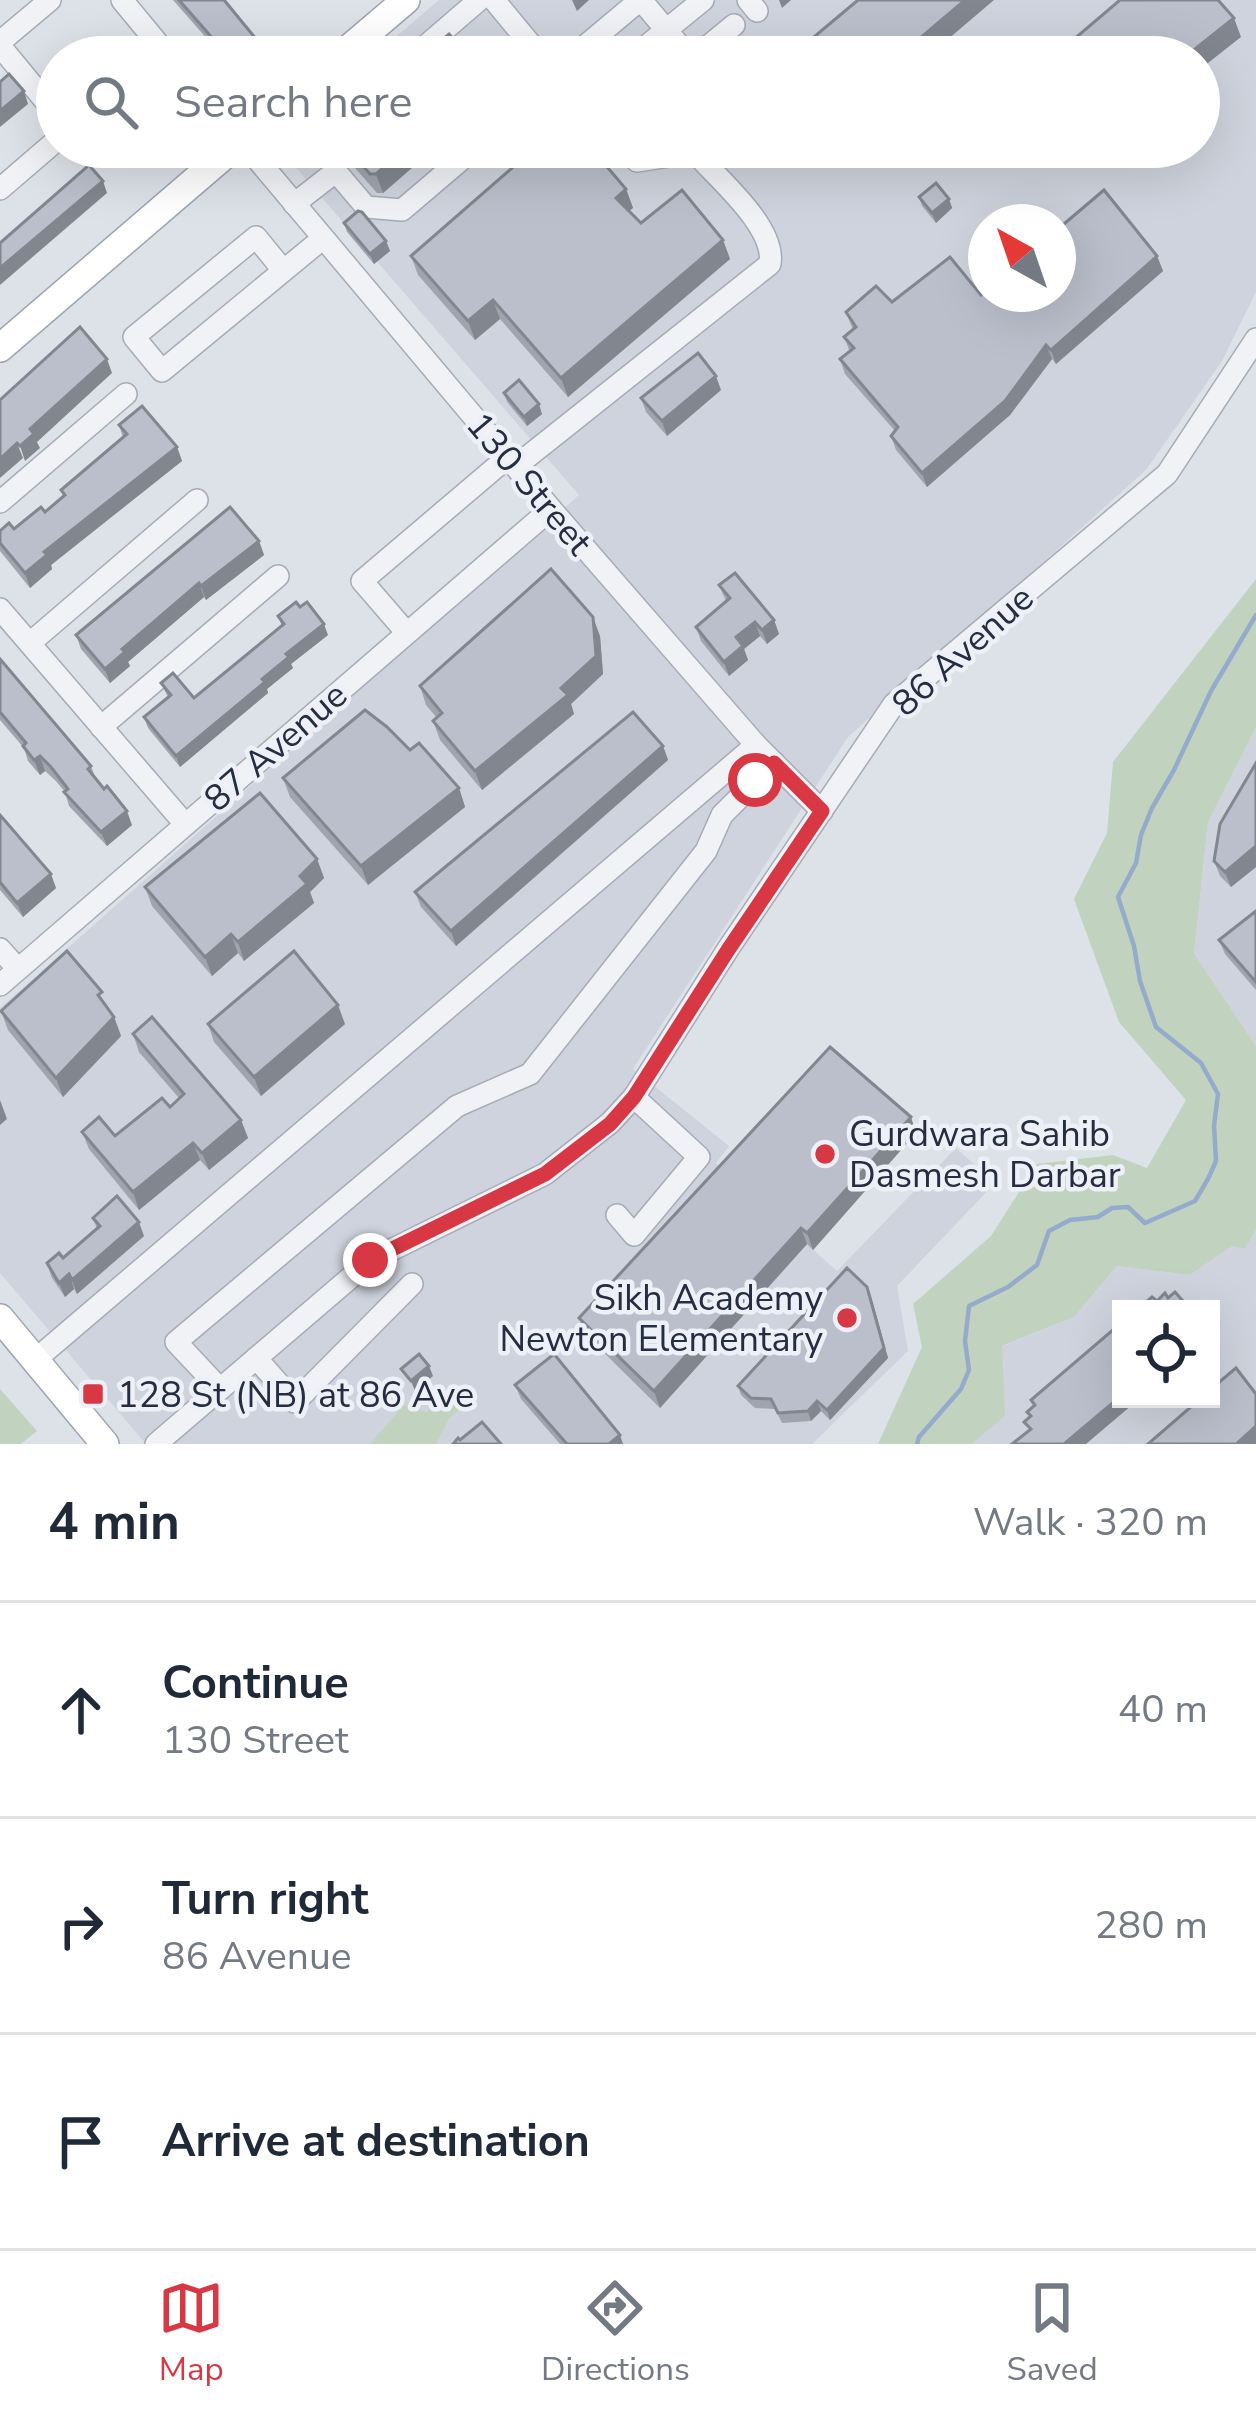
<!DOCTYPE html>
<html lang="en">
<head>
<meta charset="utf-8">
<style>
  body { margin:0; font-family:"Nunito Sans",sans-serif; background:#f2f2f3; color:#1f2937 }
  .controls { position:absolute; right:36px; bottom:36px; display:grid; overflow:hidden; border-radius:0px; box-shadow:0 12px 48px #0002 }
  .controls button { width:108px; height:108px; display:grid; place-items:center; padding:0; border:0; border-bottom:3px solid #e0e1e3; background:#fff; color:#1f2937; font:60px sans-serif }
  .compass { position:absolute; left:968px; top:204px; width:108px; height:108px; border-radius:50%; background:#fff; box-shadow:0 12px 48px #0002; rotate:320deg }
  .stop { position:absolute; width:36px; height:36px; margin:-27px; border:9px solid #d83843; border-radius:50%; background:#fff }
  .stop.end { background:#d83843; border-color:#fff; box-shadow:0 3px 12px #0008 }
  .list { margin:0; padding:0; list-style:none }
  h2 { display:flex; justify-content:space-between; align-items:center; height:156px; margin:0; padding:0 48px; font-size:51px }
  h2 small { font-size:39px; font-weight:400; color:#747a83 }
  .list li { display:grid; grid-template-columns:78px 1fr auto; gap:36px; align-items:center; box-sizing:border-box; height:216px; padding:0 48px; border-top:3px solid #e0e1e3 }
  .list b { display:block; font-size:45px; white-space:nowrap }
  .list p { margin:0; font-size:39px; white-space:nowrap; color:#747a83 }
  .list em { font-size:39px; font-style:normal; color:#747a83 }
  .icon { flex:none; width:66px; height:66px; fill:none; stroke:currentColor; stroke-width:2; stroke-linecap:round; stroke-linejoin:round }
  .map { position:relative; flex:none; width:1256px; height:1444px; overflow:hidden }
  .search { position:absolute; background:#fff; box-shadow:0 12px 48px #0002; left:36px; right:36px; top:36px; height:132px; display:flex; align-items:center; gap:30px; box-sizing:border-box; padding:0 42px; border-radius:66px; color:#747a83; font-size:45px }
  .sheet { height:804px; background:#fff }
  nav { display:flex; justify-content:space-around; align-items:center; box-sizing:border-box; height:168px; border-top:3px solid #e0e1e3; background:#fff; font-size:33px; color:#747a83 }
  nav a { display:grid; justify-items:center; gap:6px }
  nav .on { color:#d83843 }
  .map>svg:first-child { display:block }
  .built { fill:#cfd3dd; fill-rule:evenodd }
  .green { fill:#c1d3be }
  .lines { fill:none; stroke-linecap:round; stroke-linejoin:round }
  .stream { stroke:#95abcb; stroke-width:4.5 }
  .minor-casing { stroke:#a6abb6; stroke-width:24 }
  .major-casing { stroke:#9ca4b5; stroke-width:30 }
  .minor { stroke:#f0f2f6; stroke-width:21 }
  .major { stroke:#fff; stroke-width:27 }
  .wall { fill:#a0a4af }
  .shaded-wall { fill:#82868e }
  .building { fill:#babfcb; stroke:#82868e; stroke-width:3 }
  .route { stroke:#d83843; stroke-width:15 }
  .poi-dot { fill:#d83843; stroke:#edf0f6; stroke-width:4.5 }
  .labels { text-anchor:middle; stroke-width:9; stroke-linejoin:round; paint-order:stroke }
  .street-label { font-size:36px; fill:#252d40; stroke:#edf0f6 }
  .poi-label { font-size:36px; fill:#252d40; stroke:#edf0f6; text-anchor:start }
</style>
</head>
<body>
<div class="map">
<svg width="1256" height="1444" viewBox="0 0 1256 1444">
  <rect width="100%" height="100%" fill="#dde1e8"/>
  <g class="built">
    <path d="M439 0H1256V292L1222 361 1146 470 848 737 633 1069 729 1146 716 1163 837 1271 956 1148 995 1183 897 1286 908 1351 812 1444H146L0 1273V1008L579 495 278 147H1199V57H372ZM986 222H1058V294H986Z"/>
    <path d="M1256 727V1046L1194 955 1208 822Z"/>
    <path d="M1256 1229V1444H972L997 1423 1001 1347 1074 1317 1117 1266 1190 1275 1232 1246 1245 1249ZM1121 1309H1211V1399H1121Z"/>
  </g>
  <g class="green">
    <path d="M1256 579V727L1208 822 1194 954 1256 1046V1229L1245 1249 1232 1246 1190 1275 1117 1266 1074 1317 1002 1346 1005 1416 972 1444H878L922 1347 913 1304 991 1236 1037 1164 1113 1155 1147 1168 1186 1100 1119 1022 1074 899 1107 833 1113 762Z"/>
    <path d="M454 1386 467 1402 449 1419 436 1444H370L404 1405 427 1412Z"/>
    <path d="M0 1389 37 1431 21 1444H0Z"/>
  </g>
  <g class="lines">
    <path class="stream" d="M917 1444 919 1437 961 1389 969 1370 965 1341 969 1306 1008 1287 1037 1265 1049 1231 1070 1220 1098 1217 1112 1208 1128 1207 1145 1223 1195 1201 1208 1179 1216 1161 1214 1126 1218 1094 1201 1063 1156 1027 1140 981 1134 946 1118 897 1136 863 1141 835 1152 808 1174 770 1211 691 1256 615"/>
    <g class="minor-casing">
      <g id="minor">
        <path d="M122 0 169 57"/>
        <path d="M494 0 541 57"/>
        <path d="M641 0 689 57"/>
        <path d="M748 0 757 11"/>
        <path d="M0 42 50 0"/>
        <path d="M428 44 479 0"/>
        <path d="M0 46 57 115"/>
        <path d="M572 57 640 0"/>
        <path d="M633 57 703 0"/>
        <path d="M695 57 734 25"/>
        <path d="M247 147 551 509 756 745 822 811"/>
        <path d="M0 189 57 140"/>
        <path d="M294 204 330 176 338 174 366 207 402 210 476 147"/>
        <path d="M283 270 256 237 134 337 162 371 322 239"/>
        <path d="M516 466 770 264C776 229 723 183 700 158L689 153 637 161 621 147"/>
        <path d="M0 502 126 394"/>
        <path d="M0 609 185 824"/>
        <path d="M406 632 362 581 508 457"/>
        <path d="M30 643 197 500"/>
        <path d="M101 727 278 576"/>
        <path d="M0 949 18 969"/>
        <path d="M0 985 551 509"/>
        <path d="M617 1215 634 1235 699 1157 634 1097"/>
        <path d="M256 1358 295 1402 412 1284"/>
        <path d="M35 1360 756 745"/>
        <path d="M220 1389 176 1342 457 1106 530 1074 706 851 722 815 774 763"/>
        <path d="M156 1444 371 1260 545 1174 610 1123 634 1097 728 949 894 704 1167 474 1256 339"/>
      </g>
    </g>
    <g class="major-casing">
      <g id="major">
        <path d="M339 57 406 0"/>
        <path d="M0 348 234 147"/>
        <path d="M0 1318 105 1444"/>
      </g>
    </g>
    <use href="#minor" class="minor"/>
    <use href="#major" class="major"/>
  </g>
  <g class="wall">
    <path d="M173 0H226L271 57H223Z"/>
    <path d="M339 147H436L383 193H377L341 152Z"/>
    <path d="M626 189 633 208 629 211 641 223 723 240 730 259 568 397 500 319 475 340 418 275 411 256Z"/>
    <path d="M919 197 949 199 952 208 936 223 922 206Z"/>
    <path d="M344 223 386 241 390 251 374 264 347 232Z"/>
    <path d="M1157 256 1163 271 1056 364 1052 359 1010 415 927 487 896 450 891 436 895 431 845 374 840 359 850 352 844 337 853 330 846 312 892 302 981 295Z"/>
    <path d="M721 390 667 436 646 412 641 398Z"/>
    <path d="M504 393 542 414 527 426 507 402Z"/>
    <path d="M119 425 177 447 182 461 51 565 52 569 30 588 0 551V531L14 529 45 512 63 496 61 490 123 437Z"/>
    <path d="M259 541 264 555 206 600 204 597 128 662 130 666 110 683 81 649 76 635Z"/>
    <path d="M719 585 774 620 779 634 767 644 760 636 744 649 748 660 729 676 701 641 696 627 726 601Z"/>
    <path d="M278 616 328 635 291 664 293 668 267 689 268 693 180 767 148 728 144 717 168 697 161 683 194 698 282 626Z"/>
    <path d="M600 636 603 674 571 704 574 714 482 790 440 740 433 721 437 718 426 705 420 686Z"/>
    <path d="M0 659 91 766 95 777 132 825 107 846 69 806 65 792 56 781 45 771 40 775 28 761 24 748 0 720Z"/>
    <path d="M663 746 668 760 456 946 421 907 415 892Z"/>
    <path d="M410 750 459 788 465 807 368 885 290 797 283 778Z"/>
    <path d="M1256 763V867L1231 887 1220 876 1214 861Z"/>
    <path d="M0 815 56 888 23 917 0 890Z"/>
    <path d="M317 859 324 878 310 892 314 903 244 961 238 953 212 976 152 906 145 887Z"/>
    <path d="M1256 911V990L1225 954 1219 940Z"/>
    <path d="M1 1011 114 1017 121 1036 63 1097 8 1030Z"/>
    <path d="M208 1024H345L261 1096 214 1042Z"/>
    <path d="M133 1034 241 1120 248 1138 209 1170 200 1160 139 1210 89 1149 82 1132 115 1136 170 1107 179 1098 139 1052Z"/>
    <path d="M916 1133 813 1250 807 1244 660 1408 585 1334 579 1318Z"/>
    <path d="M93 1218 144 1236 77 1294 74 1289 65 1297 52 1278 47 1263 63 1258 97 1229Z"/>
    <path d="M871 1297 888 1358 830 1420 821 1411 811 1421 782 1423 775 1409 755 1408 741 1395 738 1386Z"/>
    <path d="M515 1385 623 1444H560L521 1399Z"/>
  </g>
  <g class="shaded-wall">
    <path d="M572 0H589L577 11Z"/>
    <path d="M779 0H791L782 8Z"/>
    <path d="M965 0H994L927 57H898Z"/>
    <path d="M1234 18 1241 37 1199 70V57H1185Z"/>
    <path d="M24 91 28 104 0 127V111Z"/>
    <path d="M407 147H436L383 193 376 174Z"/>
    <path d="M807 147H821L810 156Z"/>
    <path d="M103 181 107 193 0 285V268Z"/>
    <path d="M626 189 633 208 623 216 616 198Z"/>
    <path d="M949 199 952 208 936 223 932 213Z"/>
    <path d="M723 240 730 259 568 397 561 378Z"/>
    <path d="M386 241 390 251 374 264 370 254Z"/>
    <path d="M1157 256 1163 271 1056 364 1051 350Z"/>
    <path d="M493 300 500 319 475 340 468 321Z"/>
    <path d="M1046 345 1052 359 1010 415 927 487 922 473Z"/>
    <path d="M107 359 112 373 37 442 40 448 25 461 20 446 30 429Z"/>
    <path d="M716 376 721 390 667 436 662 421Z"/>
    <path d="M539 404 542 414 527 426 524 417Z"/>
    <path d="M17 443 23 458 0 478V459Z"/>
    <path d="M177 447 182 461 51 565 52 569 30 588 25 573 44 552Z"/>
    <path d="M259 541 264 555 206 600 201 586Z"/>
    <path d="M199 583 204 597 128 662 130 666 110 683 105 669 122 649Z"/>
    <path d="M593 617 600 636 603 674 571 704 574 714 482 790 475 771 561 688Z"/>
    <path d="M774 620 779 634 767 644 762 630Z"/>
    <path d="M755 622 760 636 744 649 748 660 729 676 724 662 736 637Z"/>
    <path d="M324 624 328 635 291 664 293 668 267 689 268 693 180 767 176 756 262 679 286 654Z"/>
    <path d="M663 746 668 760 456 946 451 931Z"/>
    <path d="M40 756 45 771 40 775 34 760Z"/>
    <path d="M459 788 465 807 368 885 361 866Z"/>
    <path d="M127 811 132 825 107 846 101 832Z"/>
    <path d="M1256 846V867L1231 887 1225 872Z"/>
    <path d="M317 859 324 878 310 892 314 903 244 961 238 942Z"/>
    <path d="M51 874 56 888 23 917 17 903Z"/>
    <path d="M231 934 238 953 212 976 205 957Z"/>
    <path d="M338 1005 345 1024 261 1096 254 1077Z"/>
    <path d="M114 1017 121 1036 63 1097 56 1078Z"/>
    <path d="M0 1100 7 1119 0 1125Z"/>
    <path d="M911 1117 916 1133 813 1250 807 1233Z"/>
    <path d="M241 1120 248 1138 209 1170 202 1153Z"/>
    <path d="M193 1143 200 1160 139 1210 133 1192Z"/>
    <path d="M139 1222 144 1236 77 1294 72 1280Z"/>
    <path d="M801 1228 807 1244 660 1408 654 1391Z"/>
    <path d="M69 1274 74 1289 65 1297 59 1283Z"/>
    <path d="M871 1297 888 1358 830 1420 827 1410Z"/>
    <path d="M429 1366 433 1376 415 1391 411 1381Z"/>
    <path d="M1121 1396V1399H1139L1086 1444H1064Z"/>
    <path d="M817 1401 821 1411 811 1421 808 1411Z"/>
    <path d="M1256 1426V1444H1236Z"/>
    <path d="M620 1435 623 1444H609Z"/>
  </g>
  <g class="building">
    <path d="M179 0H224L271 57H229Z"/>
    <path d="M858 0H965L898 57H790Z"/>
    <path d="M1120 0H1218L1234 18 1185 57H1053Z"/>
    <path d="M449 34 470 57H422Z"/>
    <path d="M9 74 24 91 0 111V82Z"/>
    <path d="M346 147H407L376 174H370Z"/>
    <path d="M536 147H590L626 189 616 198 641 223 682 190 723 240 561 378 493 300 468 321 411 256Z"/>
    <path d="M89 165 103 181 0 268V243Z"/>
    <path d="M936 183 949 199 932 213 919 197Z"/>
    <path d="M1104 190 1157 256 1051 350 1046 345 1005 401 922 473 891 436 898 427 840 359 854 348 844 337 856 327 846 312 876 286 892 302 950 257 981 295 986 290V294H1058V229Z"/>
    <path d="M358 211 362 212 386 241 370 254 344 223Z"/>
    <path d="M80 327 107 359 30 429 34 434 20 446 17 443 0 459V400Z"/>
    <path d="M698 353 716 376 662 421 641 398Z"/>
    <path d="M519 380 539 404 524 417 504 393Z"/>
    <path d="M142 406 177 447 44 552 47 555 25 573 0 543V531L9 523 14 529 41 507 45 512 65 495 61 490 127 434 119 425Z"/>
    <path d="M230 507 259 541 201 586 199 583 122 649 125 652 105 669 76 635Z"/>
    <path d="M551 569 593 617 596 656 561 688 568 695 475 771 433 721 442 713 420 686Z"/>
    <path d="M735 573 774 620 762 630 755 622 736 637 743 646 724 662 696 627 730 598 719 585Z"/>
    <path d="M296 602 300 607 307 602 324 624 286 654 289 657 262 679 265 682 176 756 144 717 171 695 161 683 173 673 194 698 284 624 278 616Z"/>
    <path d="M0 659 91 766 88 769 104 789 107 786 127 811 101 832 64 792 68 789 51 767 40 756 34 760 23 746 26 743 0 712Z"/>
    <path d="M365 710 387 727 410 750 419 743 459 788 361 866 283 778Z"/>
    <path d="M633 712 663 746 451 931 415 892Z"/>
    <path d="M1256 763V846L1225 872 1214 861 1220 824Z"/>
    <path d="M260 793 317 859 300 876 307 884 238 942 231 934 205 957 145 887Z"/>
    <path d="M0 815 51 874 17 903 0 882Z"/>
    <path d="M1256 911V982L1219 940Z"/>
    <path d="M67 951 102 992 98 995 114 1017 56 1078 1 1011Z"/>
    <path d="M294 951 338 1005 254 1077 208 1024Z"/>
    <path d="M152 1017 241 1120 202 1153 193 1143 133 1192 82 1132 99 1117 115 1136 162 1098 170 1107 184 1094 133 1034Z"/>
    <path d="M830 1047 911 1117 807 1233 801 1228 654 1391 579 1318Z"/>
    <path d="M117 1196 139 1222 72 1280 69 1274 59 1283 47 1263 59 1253 63 1258 100 1226 93 1218Z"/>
    <path d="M847 1268 867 1287 884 1348 827 1410 817 1401 808 1411 778 1413 771 1399 751 1398 738 1386Z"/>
    <path d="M1175 1292 1190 1309H1138L1152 1297 1157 1301 1165 1293 1168 1298Z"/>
    <path d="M1121 1323V1396L1064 1444H1012L1031 1429 1024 1422 1031 1416 1027 1412 1035 1405 1031 1400Z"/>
    <path d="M419 1354 429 1366 411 1381 401 1369Z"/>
    <path d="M554 1354 620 1435 609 1444H567L515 1385Z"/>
    <path d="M1236 1368 1256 1394V1426L1236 1444H1148L1200 1399H1211V1389Z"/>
    <path d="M482 1422 501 1444H453L458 1438 460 1440Z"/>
  </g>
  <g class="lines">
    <path class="route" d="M370 1260 545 1174 610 1124 634 1097 728 950 822 811 774 763 755 780"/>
  </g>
  <g class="poi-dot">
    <circle cx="825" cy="1154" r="12"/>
    <circle cx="847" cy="1318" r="12"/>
    <rect x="81" y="1382" width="24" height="24" rx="6"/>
  </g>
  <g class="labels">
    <g class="street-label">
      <text transform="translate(530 483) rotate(50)" y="13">130 Street</text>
      <text transform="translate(962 650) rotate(-42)" y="13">86 Avenue</text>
      <text transform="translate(275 746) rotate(-41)" y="13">87 Avenue</text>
    </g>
    <g class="poi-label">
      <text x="849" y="1146">Gurdwara Sahib<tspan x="849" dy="41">Dasmesh Darbar</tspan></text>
      <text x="823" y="1310" text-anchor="end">Sikh Academy<tspan x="823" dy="41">Newton Elementary</tspan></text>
      <text x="117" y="1407">128 St (NB) at 86 Ave</text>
    </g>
  </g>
</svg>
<div class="controls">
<button><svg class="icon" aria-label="locate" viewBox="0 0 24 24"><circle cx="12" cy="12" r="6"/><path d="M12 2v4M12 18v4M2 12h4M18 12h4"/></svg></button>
</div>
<svg class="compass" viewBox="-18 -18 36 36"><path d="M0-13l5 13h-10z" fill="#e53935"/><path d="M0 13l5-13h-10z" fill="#747a83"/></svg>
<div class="stop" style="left:755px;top:780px"></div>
<div class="stop end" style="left:370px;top:1260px"></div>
<div class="search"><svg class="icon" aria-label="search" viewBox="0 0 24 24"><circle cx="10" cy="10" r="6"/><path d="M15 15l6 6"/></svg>Search here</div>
</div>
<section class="sheet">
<h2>4 min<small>Walk · 320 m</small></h2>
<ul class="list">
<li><svg class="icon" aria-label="ahead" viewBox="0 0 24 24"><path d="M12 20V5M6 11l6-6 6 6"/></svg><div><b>Continue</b><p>130 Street</p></div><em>40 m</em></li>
<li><svg class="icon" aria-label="right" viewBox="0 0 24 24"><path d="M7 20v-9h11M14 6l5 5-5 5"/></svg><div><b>Turn right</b><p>86 Avenue</p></div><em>280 m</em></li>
<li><svg class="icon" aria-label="arrive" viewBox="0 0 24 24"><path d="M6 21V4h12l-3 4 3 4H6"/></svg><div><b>Arrive at destination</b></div></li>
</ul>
</section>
<nav>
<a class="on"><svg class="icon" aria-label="map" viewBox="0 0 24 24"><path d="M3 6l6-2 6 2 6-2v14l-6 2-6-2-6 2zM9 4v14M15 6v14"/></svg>Map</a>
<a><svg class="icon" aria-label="directions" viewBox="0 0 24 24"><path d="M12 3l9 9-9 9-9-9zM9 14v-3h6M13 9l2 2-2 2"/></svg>Directions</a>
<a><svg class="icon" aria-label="saved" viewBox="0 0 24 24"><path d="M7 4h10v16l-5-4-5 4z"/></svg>Saved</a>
</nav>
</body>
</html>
